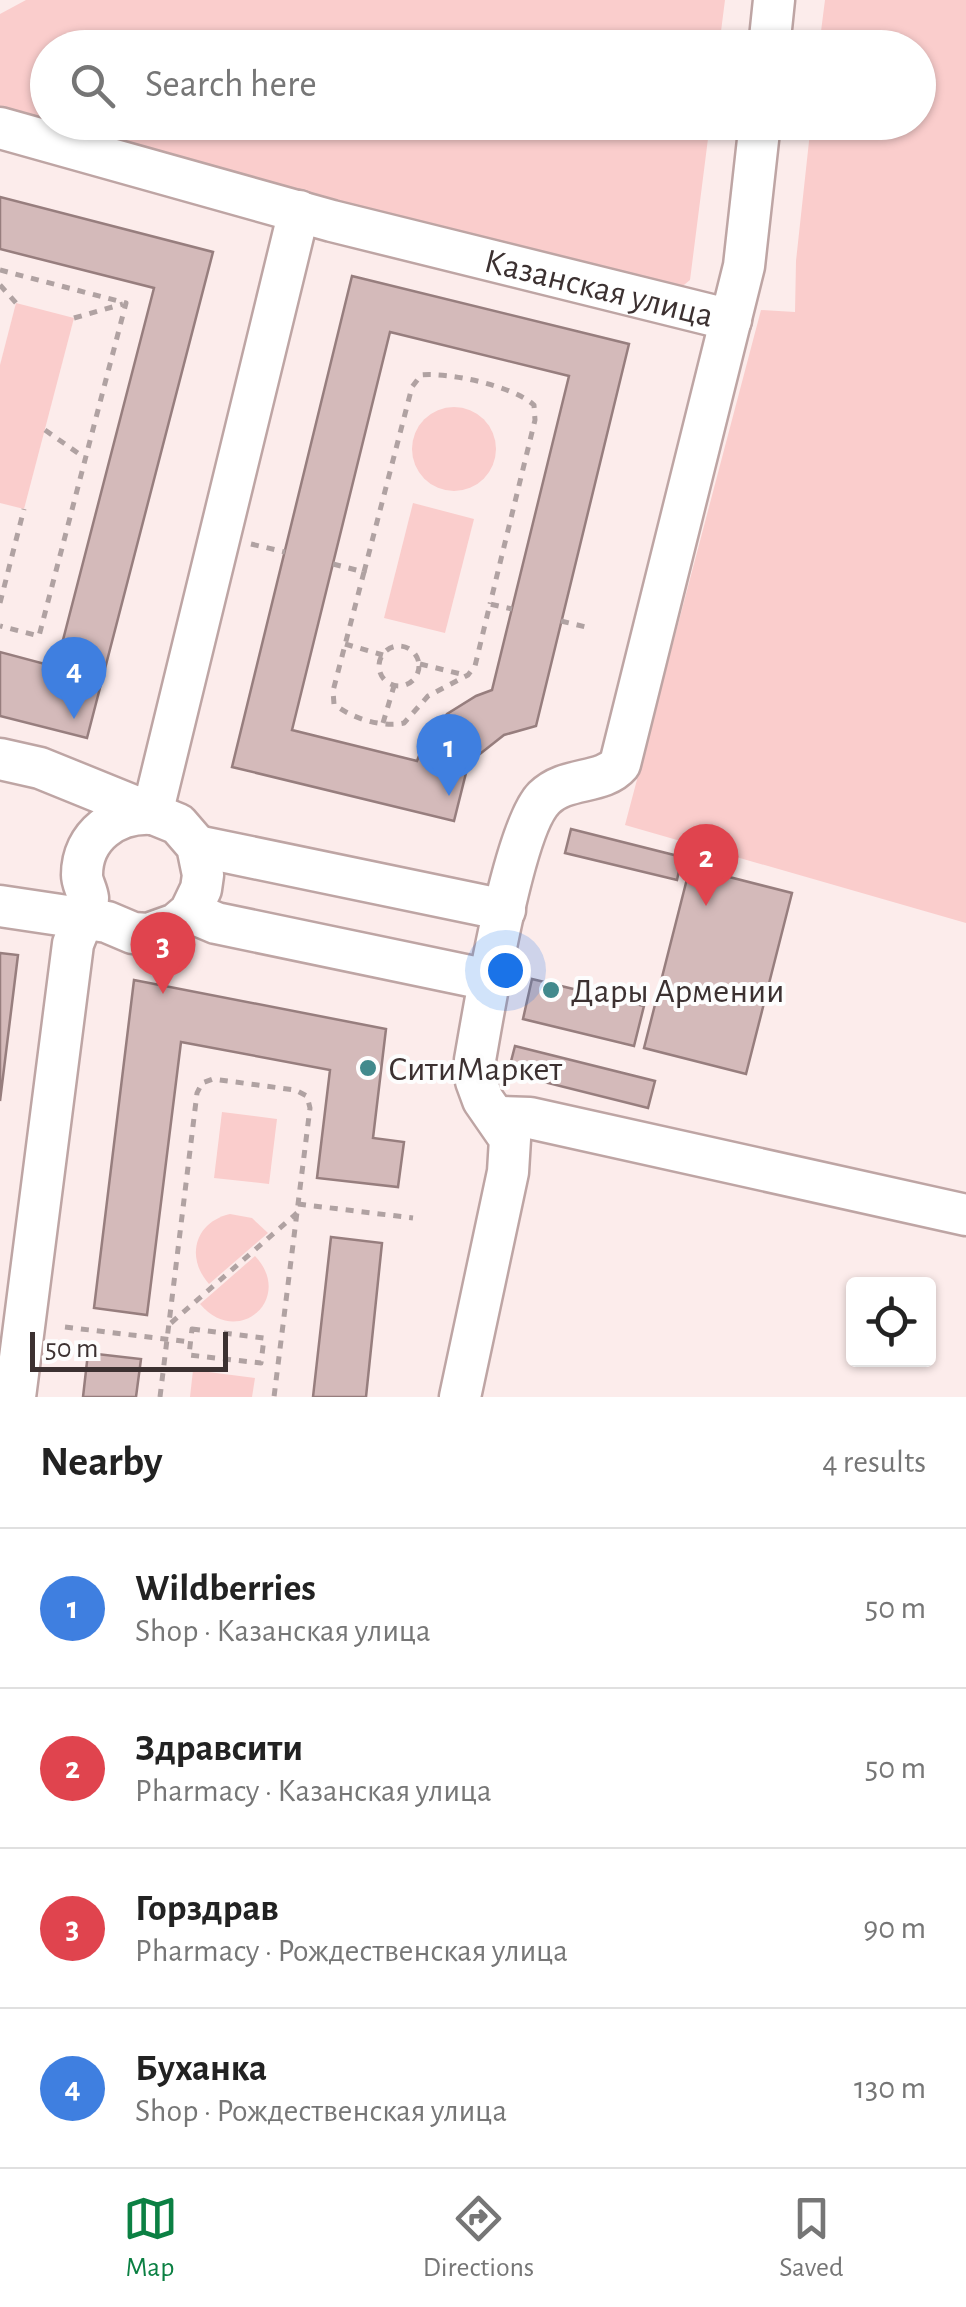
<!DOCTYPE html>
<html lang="en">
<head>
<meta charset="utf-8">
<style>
  body { margin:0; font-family:"Alegreya Sans",sans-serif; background:#f6f6f6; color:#222 }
  .controls { position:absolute; right:30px; bottom:30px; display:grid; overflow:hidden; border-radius:10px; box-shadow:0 2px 8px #0004 }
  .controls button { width:90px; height:90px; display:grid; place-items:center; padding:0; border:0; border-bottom:2px solid #e0e0e0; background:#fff; color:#222; font:50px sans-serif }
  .scale { position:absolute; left:30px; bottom:25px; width:198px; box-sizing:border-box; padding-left:10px; border:5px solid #3c3131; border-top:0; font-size:28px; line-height:35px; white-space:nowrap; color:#3c3131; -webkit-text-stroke:8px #fdfdfd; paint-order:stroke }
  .you { position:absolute; left:505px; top:970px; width:35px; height:35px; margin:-25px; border:8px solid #fff; border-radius:50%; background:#1a73e8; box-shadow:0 0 0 15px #1a73e833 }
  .badge { display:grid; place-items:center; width:65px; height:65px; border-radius:50%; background:#0b8043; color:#fff; font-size:32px; font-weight:700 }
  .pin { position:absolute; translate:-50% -82px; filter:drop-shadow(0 2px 5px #0008) }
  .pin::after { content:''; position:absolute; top:52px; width:35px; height:30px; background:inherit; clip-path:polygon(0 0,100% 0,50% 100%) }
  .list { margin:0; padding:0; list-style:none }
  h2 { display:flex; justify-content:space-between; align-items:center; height:130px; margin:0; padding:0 40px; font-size:42px }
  h2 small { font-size:32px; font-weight:400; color:#767676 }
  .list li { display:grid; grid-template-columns:65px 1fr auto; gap:30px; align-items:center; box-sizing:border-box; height:160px; padding:0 40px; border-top:2px solid #e0e0e0 }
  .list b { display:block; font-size:38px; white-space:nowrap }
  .list p { margin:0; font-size:32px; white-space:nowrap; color:#767676 }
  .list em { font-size:32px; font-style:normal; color:#767676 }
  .icon { flex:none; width:55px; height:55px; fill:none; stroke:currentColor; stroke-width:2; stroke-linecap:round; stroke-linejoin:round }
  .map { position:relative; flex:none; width:966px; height:1397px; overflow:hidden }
  .search { position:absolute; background:#fff; box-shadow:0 2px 8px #0004; left:30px; right:30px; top:30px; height:110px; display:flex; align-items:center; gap:25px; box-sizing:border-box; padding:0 35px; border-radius:55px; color:#767676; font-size:38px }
  .sheet { height:770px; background:#fff }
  nav { display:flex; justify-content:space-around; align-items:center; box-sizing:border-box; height:140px; border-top:2px solid #e0e0e0; background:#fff; font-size:28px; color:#767676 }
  nav a { display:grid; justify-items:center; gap:5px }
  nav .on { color:#0b8043 }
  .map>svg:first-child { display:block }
  .green { fill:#facdcc }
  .building { fill:#d4baba; stroke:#977e7e; stroke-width:2.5; fill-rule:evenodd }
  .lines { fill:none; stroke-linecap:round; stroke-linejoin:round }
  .minor-casing { stroke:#bea5a4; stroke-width:45 }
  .path { stroke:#b0a2a2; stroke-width:5; stroke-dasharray:8 8; stroke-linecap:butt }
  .minor { stroke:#fff; stroke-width:40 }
  .poi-dot { fill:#428a8d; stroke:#fdfdfd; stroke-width:4 }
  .labels { text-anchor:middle; stroke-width:8; stroke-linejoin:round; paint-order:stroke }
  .street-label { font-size:35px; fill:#3c3131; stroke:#fdfdfd }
  .poi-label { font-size:35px; fill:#3c3131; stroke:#fdfdfd; text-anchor:start }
</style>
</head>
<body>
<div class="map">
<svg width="966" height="1397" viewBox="0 0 966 1397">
  <rect width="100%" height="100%" fill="#fceceb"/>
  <g class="green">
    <path d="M26 0H725L719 47 48 48V122L710 123 690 280 679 289 280 192 0 111V14Z"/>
    <path d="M825 0H966V923L625 825 761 310 795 312 796 261 811 123 918 122V48L819 47Z"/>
    <path d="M16 303 74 318 24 509 0 503V365Z"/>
    <circle cx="454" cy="449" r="42"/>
    <path d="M413 503 474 519 445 633 384 618Z"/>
    <path d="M222 1112 277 1119 269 1184 214 1178Z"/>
    <path d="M230 1214 252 1218 268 1233 209 1284C185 1257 195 1222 230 1214Z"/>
    <path d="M255 1256C295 1298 238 1349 200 1304Z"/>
    <path d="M193 1370 255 1378 252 1397H190Z"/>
  </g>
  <g class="building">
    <path d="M0 197 213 252 87 738 0 716V652L56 667 154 288 0 249Z"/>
    <path d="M352 276 629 344 536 726 504 735 476 757 466 773 454 821 232 767ZM390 332 569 376 492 690 476 696 447 714 424 743 417 761 292 730Z"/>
    <path d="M571 829 682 857 677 880 565 853Z"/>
    <path d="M690 867 792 893 746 1074 644 1048Z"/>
    <path d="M0 953 18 955 0 1101Z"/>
    <path d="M532 979 644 1006 634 1046 523 1019Z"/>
    <path d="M134 980 386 1029 373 1138 404 1142 398 1187 317 1178 330 1070 181 1042 147 1315 94 1308Z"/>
    <path d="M515 1046 655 1081 648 1108 508 1073Z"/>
    <path d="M331 1237 382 1243 366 1397H313Z"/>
    <path d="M88 1353 141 1359 136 1397H83Z"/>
  </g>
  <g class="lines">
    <g class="minor-casing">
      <g id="minor">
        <path d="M769 48 774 0"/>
        <path id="s1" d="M0 128 332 221 731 320"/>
        <path d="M0 759 40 768 178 824 197 846 203 875 201 889 190 912 176 924 148 934 133 933 107 922 0 906"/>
        <path d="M152 814 299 211"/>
        <path d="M197 846 505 910"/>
        <path d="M190 912 216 923 489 980"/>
        <path d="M498 1117 530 1118 966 1215"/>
        <path d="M15 1397 73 944C77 932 88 911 88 898 87 890 82 883 82 875 82 835 116 812 152 814"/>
        <path d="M460 1397 508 1172 510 1139 483 1100 476 1081 475 1060C484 1009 513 829 544 798 566 776 602 785 620 764L744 266 760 122"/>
      </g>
    </g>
    <g class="path">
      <path d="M0 270 126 303 39 636 0 626"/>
      <path d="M0 285 16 303"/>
      <path d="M74 318 123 304"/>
      <path d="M45 430 85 458"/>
      <path d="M251 544 285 552"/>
      <path d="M333 564 364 572 333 691 334 704C351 718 382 728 404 723L428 696 468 675 475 666 490 604 512 609"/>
      <path d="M364 572 412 387 421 375C449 372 513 386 534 405L535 420 490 604"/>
      <path d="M0 603 24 509"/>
      <path d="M561 621 590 628"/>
      <path d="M345 644 383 655"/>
      <circle cx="399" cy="666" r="20"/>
      <path d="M420 664 465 675"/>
      <path d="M383 723 394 686"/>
      <path d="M298 1204 413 1218"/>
      <path d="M171 1323 297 1213"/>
      <path d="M65 1327 190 1342"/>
      <path d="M192 1329 264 1338 261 1363 189 1355Z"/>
      <path d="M160 1397 197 1093 202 1083 213 1079 295 1090 307 1096 310 1108 274 1397"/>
    </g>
    <use href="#minor" class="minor"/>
  </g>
  <g class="poi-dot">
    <circle cx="551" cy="990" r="10"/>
    <circle cx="368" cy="1068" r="10"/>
  </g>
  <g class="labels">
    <g class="street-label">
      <text dy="12" stroke="none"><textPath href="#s1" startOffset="620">Казанская улица</textPath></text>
    </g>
    <g class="poi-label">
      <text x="571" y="1002">Дары Армении</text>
      <text x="388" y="1080">СитиМаркет</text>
    </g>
  </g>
</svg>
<div class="controls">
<button><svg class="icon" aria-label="locate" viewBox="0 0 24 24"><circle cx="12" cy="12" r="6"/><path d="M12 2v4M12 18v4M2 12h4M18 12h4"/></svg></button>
</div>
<div class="scale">50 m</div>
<div class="you"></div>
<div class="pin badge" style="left:449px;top:796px;background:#3f7fe0">1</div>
<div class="pin badge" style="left:706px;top:906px;background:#e0444e">2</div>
<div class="pin badge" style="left:163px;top:994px;background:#e0444e">3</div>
<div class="pin badge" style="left:74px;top:719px;background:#3f7fe0">4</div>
<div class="search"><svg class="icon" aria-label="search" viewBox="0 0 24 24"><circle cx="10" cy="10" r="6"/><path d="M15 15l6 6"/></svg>Search here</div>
</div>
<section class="sheet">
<h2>Nearby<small>4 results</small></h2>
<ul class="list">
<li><span class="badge" style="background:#3f7fe0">1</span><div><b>Wildberries</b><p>Shop · Казанская улица</p></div><em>50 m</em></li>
<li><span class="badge" style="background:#e0444e">2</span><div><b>Здравсити</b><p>Pharmacy · Казанская улица</p></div><em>50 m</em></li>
<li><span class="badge" style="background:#e0444e">3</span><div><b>Горздрав</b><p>Pharmacy · Рождественская улица</p></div><em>90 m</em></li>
<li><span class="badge" style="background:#3f7fe0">4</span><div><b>Буханка</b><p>Shop · Рождественская улица</p></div><em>130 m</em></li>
</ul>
</section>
<nav>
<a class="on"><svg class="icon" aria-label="map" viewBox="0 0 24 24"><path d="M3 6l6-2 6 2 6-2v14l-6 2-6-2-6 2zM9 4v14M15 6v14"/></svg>Map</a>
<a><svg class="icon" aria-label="directions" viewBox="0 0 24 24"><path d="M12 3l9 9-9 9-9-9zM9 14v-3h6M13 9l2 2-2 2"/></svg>Directions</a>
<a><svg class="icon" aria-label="saved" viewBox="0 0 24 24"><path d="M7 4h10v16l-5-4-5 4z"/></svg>Saved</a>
</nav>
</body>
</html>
